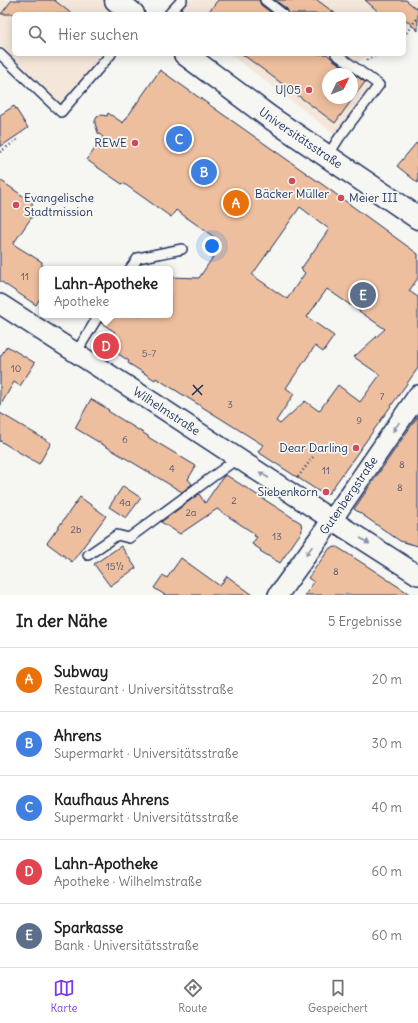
<!DOCTYPE html>
<html lang="de">
<head>
<meta charset="utf-8">
<style>
  body { margin:0; font-family:Delius,sans-serif; background:#f6f6f6; color:#202124 }
  .compass { position:absolute; left:322px; top:68px; width:36px; height:36px; border-radius:50%; background:#fff; box-shadow:0 2px 10px #0003; rotate:47deg }
  .you { position:absolute; left:212px; top:246px; width:14px; height:14px; margin:-10px; border:3px solid #fff; border-radius:50%; background:#1a73e8; box-shadow:0 0 0 6px #1a73e833 }
  .badge { display:grid; place-items:center; width:26px; height:26px; border-radius:50%; background:#7c3aed; color:#fff; font-size:13px; font-weight:700 }
  .pin { position:absolute; translate:-50% -50%; border:2px solid #fff; box-shadow:0 1px 4px #0006 }
  .popup { position:absolute; left:39px; top:266px; width:134px; height:52px; box-sizing:border-box; display:grid; place-content:center; border-radius:6px; background:#fff; filter:drop-shadow(0 1px 3px #0005); font-size:13px; white-space:nowrap; color:#757577 }
  .popup b { font-size:15px; color:#202124 }
  .popup::after { content:''; position:absolute; left:50%; top:100%; margin-left:-8px; border:8px solid transparent; border-top-color:#fff }
  .list { margin:0; padding:0; list-style:none }
  h2 { display:flex; justify-content:space-between; align-items:center; height:52px; margin:0; padding:0 16px; font-size:17px }
  h2 small { font-size:13px; font-weight:400; color:#757577 }
  .list li { display:grid; grid-template-columns:26px 1fr auto; gap:12px; align-items:center; box-sizing:border-box; height:64px; padding:0 16px; border-top:1px solid #e0e0e0 }
  .list b { display:block; font-size:15px; white-space:nowrap }
  .list p { margin:0; font-size:13px; white-space:nowrap; color:#757577 }
  .list em { font-size:13px; font-style:normal; color:#757577 }
  .icon { flex:none; width:22px; height:22px; fill:none; stroke:currentColor; stroke-width:2; stroke-linecap:round; stroke-linejoin:round }
  .map { position:relative; flex:none; width:418px; height:595px; overflow:hidden }
  .search { position:absolute; background:#fff; box-shadow:0 2px 10px #0003; left:12px; right:12px; top:12px; height:44px; display:flex; align-items:center; gap:10px; box-sizing:border-box; padding:0 14px; border-radius:6px; color:#757577; font-size:15px }
  .sheet { height:372px; background:#fff }
  nav { display:flex; justify-content:space-around; align-items:center; box-sizing:border-box; height:56px; border-top:1px solid #e0e0e0; background:#fff; font-size:11px; color:#757577 }
  nav a { display:grid; justify-items:center; gap:2px }
  nav .on { color:#7c3aed }
  .map>svg:first-child { display:block }
  .built { fill:#f4e6d9; fill-rule:evenodd }
  .building { fill:#eebf9e; stroke:#1b2f5e; fill-rule:evenodd }
  .lines { fill:none; stroke-linecap:round; stroke-linejoin:round }
  .service-casing { stroke:#1b2f5e; stroke-width:12 }
  .minor-casing { stroke:#1b2f5e; stroke-width:22 }
  .secondary-casing { stroke:#1b2f5e; stroke-width:25 }
  .path { stroke:#1b2f5e; stroke-width:2.5; stroke-dasharray:1 3; stroke-linecap:butt }
  .service { stroke:#f6f6f2; stroke-width:9 }
  .minor { stroke:#f6f6f2; stroke-width:19 }
  .secondary { stroke:#f6f6f2; stroke-width:22 }
  .oneway { fill:#8892a8 }
  .ticks { fill:none; stroke:#1b2f5e; stroke-width:1.5 }
  .poi-dot { fill:#d1495b; stroke:#f6f6f2; stroke-width:1.5 }
  .labels { text-anchor:middle; stroke-width:3.5; stroke-linejoin:round; paint-order:stroke }
  .number-label { font-size:10px; fill:#50536e }
  .poi-label { font-size:12px; fill:#1b2f5e; stroke:#f6f6f2; text-anchor:end }
  .street-label { font-size:12px; fill:#1b2f5e; stroke:#f6f6f2 }
</style>
</head>
<body>
<div class="map">
<svg width="418" height="595" viewBox="0 0 418 595">
  <rect width="100%" height="100%" fill="#f6f6f2"/>
  <filter id="ink" filterUnits="userSpaceOnUse"><feTurbulence type="fractalNoise" baseFrequency=".025" numOctaves="2"/><feDisplacementMap in="SourceGraphic" scale="8" xChannelSelector="R" yChannelSelector="G"/><feConvolveMatrix kernelMatrix="1 2 1 2 8 2 1 2 1" color-interpolation-filters="sRGB"/></filter>
  <g filter="url(#ink)">
    <g class="built">
      <path d="M0 0H107L124 14H14V54H105L61 104 0 46Z"/>
      <path d="M176 0H418V12L404 32V14H178L173 10Z"/>
      <path d="M230 54H371L357 63 383 84 343 138 339 137ZM328 74H352V98H328Z"/>
    </g>
    <g class="building">
      <path d="M12 0H54L72 14H1Z"/>
      <path d="M218 0H259L261 5 273 14H207Z"/>
      <path d="M275 0H317L336 14H289L287 9Z"/>
      <path d="M365 0H406L418 10V31L404 18V14H381Z"/>
      <path d="M242 54H327L332 59 365 82 335 123ZM328 74H352V98H328Z"/>
      <path d="M160 70 326 187 418 254V278L409 291 418 297V368L329 493 323 494 258 452 263 445 156 378 155 380 128 363 129 361 106 346 115 332 101 323 105 315H170V277L199 278 217 251 212 247 217 239 176 210 171 217 123 183 122 184 87 160 103 137 98 133 95 123V121L97 117 101 115 107 116 108 113 123 123ZM300 207 329 229 301 269 305 273 287 299 252 275ZM327 289 385 329 354 357 380 375 360 402 338 385 319 411 305 401 280 424 276 421 294 394 286 388 315 346 323 352 334 336 307 317Z"/>
      <path d="M14 106 28 128 0 147V115Z"/>
      <path d="M418 141V183L397 166Z"/>
      <path d="M0 180 33 203 30 207 36 211 13 244 42 262V295L36 305 0 281Z"/>
      <path d="M7 346 35 363 20 386 14 382 0 406V357Z"/>
      <path d="M91 399 109 410 108 411 148 436V437L196 466 188 479 192 484 182 492 75 428Z"/>
      <path d="M0 413 51 443 39 464 0 441Z"/>
      <path d="M418 416V546L400 541 354 509Z"/>
      <path d="M226 475 301 523 302 531 280 563 260 551 261 550 252 544 257 537 254 536 255 534 217 509 180 534 161 522 199 494 205 503 223 477Z"/>
      <path d="M123 486 141 498 126 518 109 507Z"/>
      <path d="M80 497 106 516 72 562 47 543Z"/>
      <path d="M121 546 136 568 110 586 94 564Z"/>
      <path d="M337 547 364 564 411 595H305L314 582 308 578 330 548Z"/>
      <path d="M181 558 220 586 227 576 253 595H165L154 588 163 575 167 578Z"/>
    </g>
    <g class="lines">
      <g class="service-casing">
        <g id="service">
          <path d="M265 0 283 14"/>
          <path d="M169 14 182 0"/>
          <path d="M0 54 61 112 111 54"/>
          <path d="M327 157 339 138 379 85 336 54"/>
          <path d="M130 269 138 258 182 249"/>
          <path d="M76 353 99 315"/>
          <path d="M88 555 117 535 129 538 238 458"/>
        </g>
      </g>
      <g class="minor-casing">
        <g id="minor">
          <path id="s1" d="M0 304 157 405 332 520 418 575"/>
          <path id="s2" d="M278 595 332 520 418 395"/>
        </g>
      </g>
      <g class="secondary-casing">
        <g id="secondary">
          <path d="M116 0 133 14"/>
          <path id="s3" d="M185 54 268 116 418 218"/>
        </g>
      </g>
      <g class="path">
        <path d="M404 36 418 17"/>
        <path d="M367 60 378 54"/>
        <path d="M0 152 17 140"/>
        <path d="M298 477 313 457"/>
      </g>
      <use href="#service" class="service"/>
      <use href="#minor" class="minor"/>
      <use href="#secondary" class="secondary"/>
    </g>
    <defs><path id="oneway-solid" d="M-6-.8H1V-3.2L6.5 0L1 3.2V.8H-6Z"/></defs>
    <g class="oneway">
      <use href="#oneway-solid" transform="translate(396 427) rotate(125)"/>
      <use href="#oneway-solid" transform="translate(264 475) rotate(-147)"/>
      <use href="#oneway-solid" transform="translate(365 541) rotate(33)"/>
      <use href="#oneway-solid" transform="translate(309 551) rotate(125)"/>
    </g>
  </g>
  <path class="ticks" d="M193 385 202 395M192 395 203 385"/>
  <g class="poi-dot">
    <circle cx="309" cy="90" r="4"/>
    <circle cx="135" cy="143" r="4"/>
    <circle cx="292" cy="181" r="4"/>
    <circle cx="341" cy="198" r="4"/>
    <circle cx="16" cy="205" r="4"/>
    <circle cx="356" cy="448" r="4"/>
    <circle cx="326" cy="492" r="4"/>
  </g>
  <g class="labels">
    <g class="number-label">
      <text x="25" y="280">11</text>
      <text x="149" y="357">5-7</text>
      <text x="16" y="372">10</text>
      <text x="382" y="400">7</text>
      <text x="230" y="408">3</text>
      <text x="359" y="424">9</text>
      <text x="125" y="443">6</text>
      <text x="402" y="468">8</text>
      <text x="172" y="472">4</text>
      <text x="326" y="474">11</text>
      <text x="400" y="491">8</text>
      <text x="234" y="504">2</text>
      <text x="125" y="506">4a</text>
      <text x="191" y="516">2a</text>
      <text x="76" y="533">2b</text>
      <text x="277" y="540">13</text>
      <text x="115" y="570">15½</text>
      <text x="336" y="575">8</text>
    </g>
    <g class="poi-label">
      <text x="301" y="94">U|05</text>
      <text x="127" y="147">REWE</text>
      <text x="292" y="198" text-anchor="middle">Bäcker Müller</text>
      <text x="24" y="202" text-anchor="start">Evangelische<tspan x="24" dy="14">Stadtmission</tspan></text>
      <text x="349" y="202" text-anchor="start">Meier III</text>
      <text x="348" y="452">Dear Darling</text>
      <text x="318" y="496">Siebenkorn</text>
    </g>
    <g class="street-label">
      <text dy="4" stroke="none"><textPath href="#s3" startOffset="143">Universitätsstraße</textPath></text>
      <text dy="4" stroke="none"><textPath href="#s1" startOffset="198">Wilhelmstraße</textPath></text>
      <text dy="4" stroke="none"><textPath href="#s2" startOffset="122">Gutenbergstraße</textPath></text>
    </g>
  </g>
</svg>
<svg class="compass" viewBox="-18 -18 36 36"><path d="M0-13l5 13h-10z" fill="#e53935"/><path d="M0 13l5-13h-10z" fill="#757577"/></svg>
<div class="you"></div>
<div class="pin badge" style="left:236px;top:203px;background:#e8710a">A</div>
<div class="pin badge" style="left:204px;top:172px;background:#3f7fe0">B</div>
<div class="pin badge" style="left:179px;top:139px;background:#3f7fe0">C</div>
<div class="pin badge" style="left:106px;top:346px;background:#e0444e">D</div>
<div class="popup"><b>Lahn-Apotheke</b>Apotheke</div>
<div class="pin badge" style="left:363px;top:295px;background:#5c6f8a">E</div>
<div class="search"><svg class="icon" aria-label="search" viewBox="0 0 24 24"><circle cx="10" cy="10" r="6"/><path d="M15 15l6 6"/></svg>Hier suchen</div>
</div>
<section class="sheet">
<h2>In der Nähe<small>5 Ergebnisse</small></h2>
<ul class="list">
<li><span class="badge" style="background:#e8710a">A</span><div><b>Subway</b><p>Restaurant · Universitätsstraße</p></div><em>20 m</em></li>
<li><span class="badge" style="background:#3f7fe0">B</span><div><b>Ahrens</b><p>Supermarkt · Universitätsstraße</p></div><em>30 m</em></li>
<li><span class="badge" style="background:#3f7fe0">C</span><div><b>Kaufhaus Ahrens</b><p>Supermarkt · Universitätsstraße</p></div><em>40 m</em></li>
<li><span class="badge" style="background:#e0444e">D</span><div><b>Lahn-Apotheke</b><p>Apotheke · Wilhelmstraße</p></div><em>60 m</em></li>
<li><span class="badge" style="background:#5c6f8a">E</span><div><b>Sparkasse</b><p>Bank · Universitätsstraße</p></div><em>60 m</em></li>
</ul>
</section>
<nav>
<a class="on"><svg class="icon" aria-label="map" viewBox="0 0 24 24"><path d="M3 6l6-2 6 2 6-2v14l-6 2-6-2-6 2zM9 4v14M15 6v14"/></svg>Karte</a>
<a><svg class="icon" aria-label="directions" viewBox="0 0 24 24"><path d="M12 3l9 9-9 9-9-9zM9 14v-3h6M13 9l2 2-2 2"/></svg>Route</a>
<a><svg class="icon" aria-label="saved" viewBox="0 0 24 24"><path d="M7 4h10v16l-5-4-5 4z"/></svg>Gespeichert</a>
</nav>
</body>
</html>
